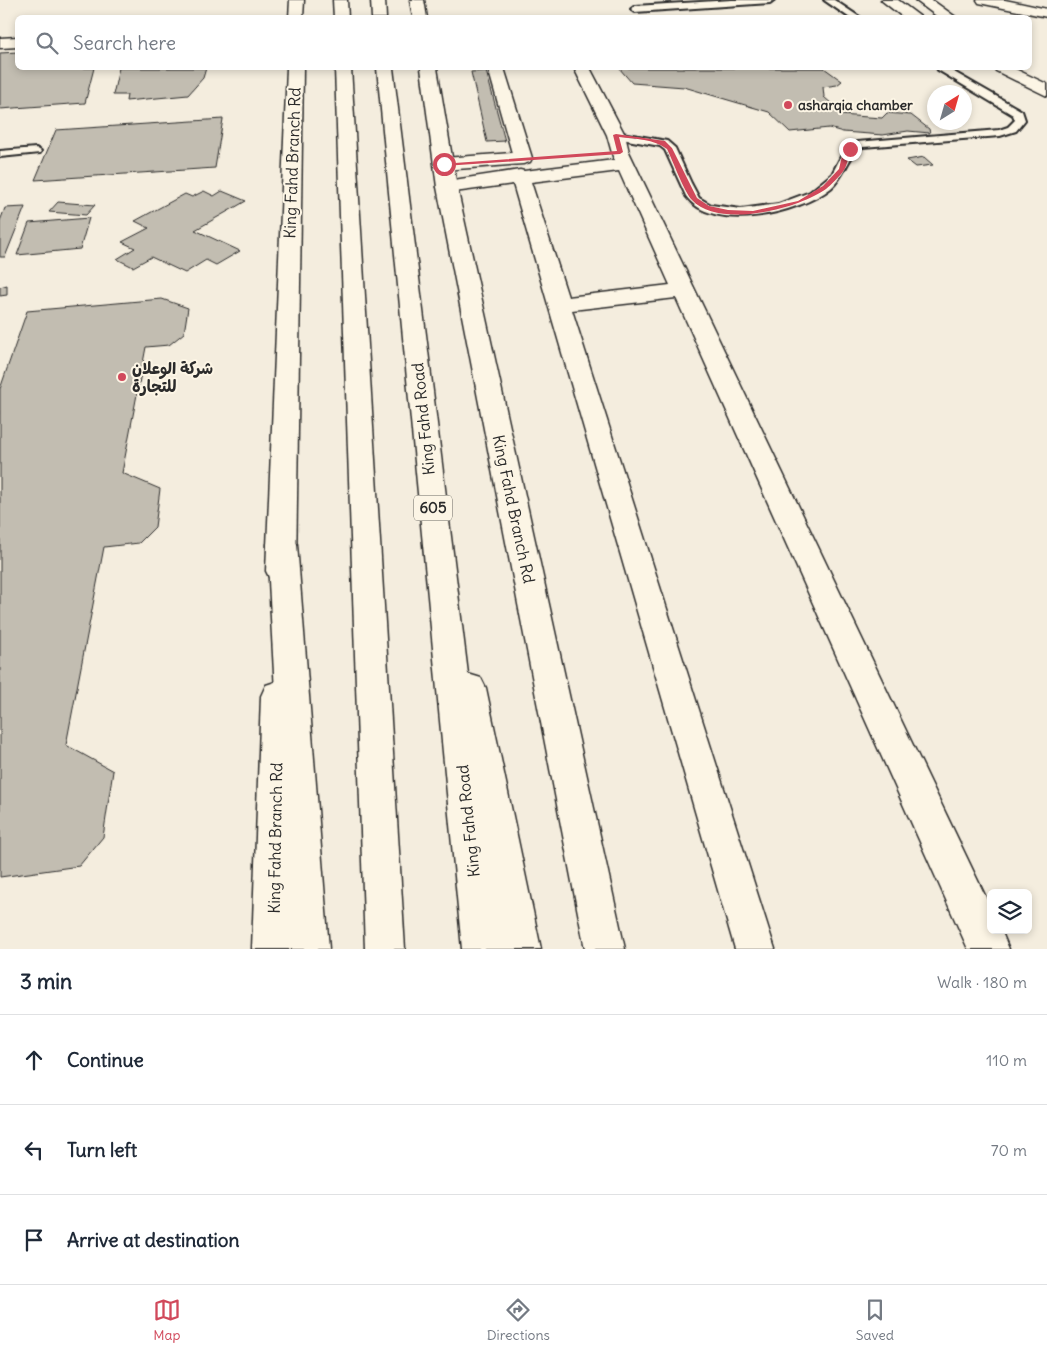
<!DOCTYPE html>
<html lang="en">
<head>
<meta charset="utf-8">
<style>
  body { margin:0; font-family:Delius,"Playpen Sans Arabic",sans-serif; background:#f2f2f3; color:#1f2937 }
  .controls { position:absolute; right:15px; bottom:15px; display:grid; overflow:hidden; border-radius:8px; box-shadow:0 2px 8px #0003 }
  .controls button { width:45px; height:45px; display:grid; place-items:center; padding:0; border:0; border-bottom:1px solid #e0e1e3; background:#fff; color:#1f2937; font:25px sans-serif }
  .compass { position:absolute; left:927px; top:85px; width:45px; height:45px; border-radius:50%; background:#fff; box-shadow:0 2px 8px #0003; rotate:37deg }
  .stop { position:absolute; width:15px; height:15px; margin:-11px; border:4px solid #d1495b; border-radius:50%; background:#fff }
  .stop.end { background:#d1495b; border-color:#fff; box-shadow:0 1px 5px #0008 }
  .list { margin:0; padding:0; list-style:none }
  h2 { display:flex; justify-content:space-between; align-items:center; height:65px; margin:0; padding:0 20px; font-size:21px }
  h2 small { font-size:16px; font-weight:400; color:#747a83 }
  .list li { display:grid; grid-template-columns:32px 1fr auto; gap:15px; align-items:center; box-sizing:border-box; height:90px; padding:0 20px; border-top:1px solid #e0e1e3 }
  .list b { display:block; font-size:19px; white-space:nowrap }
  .list em { font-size:16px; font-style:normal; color:#747a83 }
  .icon { flex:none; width:28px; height:28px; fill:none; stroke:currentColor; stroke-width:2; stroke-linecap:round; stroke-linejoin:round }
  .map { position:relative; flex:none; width:1047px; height:949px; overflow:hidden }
  .search { position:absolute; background:#fff; box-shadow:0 2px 8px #0003; left:15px; right:15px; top:15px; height:55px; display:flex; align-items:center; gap:12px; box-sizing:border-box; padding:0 18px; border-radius:8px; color:#747a83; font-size:19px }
  .sheet { height:335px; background:#fff }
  nav { display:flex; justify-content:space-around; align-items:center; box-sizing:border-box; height:70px; border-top:1px solid #e0e1e3; background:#fff; font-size:14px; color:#747a83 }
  nav a { display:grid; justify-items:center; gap:2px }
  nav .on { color:#d1495b }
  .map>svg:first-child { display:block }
  .building { fill:#c2bdb1; stroke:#2b2b2b }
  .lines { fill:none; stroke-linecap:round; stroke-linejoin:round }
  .lane-casing { stroke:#2b2b2b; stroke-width:4 }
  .street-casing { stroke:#2b2b2b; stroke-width:3 }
  .secondary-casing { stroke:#2b2b2b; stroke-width:3 }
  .highway-casing { stroke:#2b2b2b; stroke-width:3 }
  .lane { fill:#fcf5e5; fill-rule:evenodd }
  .street { fill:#fcf5e5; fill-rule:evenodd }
  .secondary { fill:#fcf5e5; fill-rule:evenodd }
  .highway { fill:#fcf5e5; fill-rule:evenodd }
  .route { fill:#d1495b }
  .poi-dot { fill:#d1495b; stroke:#fcf5e5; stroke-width:2 }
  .labels { text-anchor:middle; stroke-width:4; stroke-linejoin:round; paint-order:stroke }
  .far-poi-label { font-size:14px; font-weight:bold; fill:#2b2b2b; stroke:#fcf5e5; text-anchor:start }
  .shield { fill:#fcf5e5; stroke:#6a6863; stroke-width:1 }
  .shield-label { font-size:15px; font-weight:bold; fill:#2b2b2b }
  .street-label { font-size:16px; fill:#2b2b2b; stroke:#fcf5e5 }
  .poi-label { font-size:16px; font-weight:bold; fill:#2b2b2b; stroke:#fcf5e5; text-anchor:start }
</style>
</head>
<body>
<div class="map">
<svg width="1047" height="949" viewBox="0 0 1047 949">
  <rect width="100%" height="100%" fill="#f4edde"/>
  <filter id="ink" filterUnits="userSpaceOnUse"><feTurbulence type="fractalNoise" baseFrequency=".02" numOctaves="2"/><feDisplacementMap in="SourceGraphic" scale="10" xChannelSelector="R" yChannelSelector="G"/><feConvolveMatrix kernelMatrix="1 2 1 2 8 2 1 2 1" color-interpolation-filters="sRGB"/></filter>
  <g filter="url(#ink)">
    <g class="building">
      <path d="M18 52V68H94L85 103 0 109V53Z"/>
      <path d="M119 68H206L203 78 188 95 126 101 127 95H113Z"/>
      <path d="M619 68H824L842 81 837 85 823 87 824 97 842 113 840 115 882 118 887 113 911 115 929 129 930 133 908 131 883 135 843 132 829 128 790 132 769 112 684 87 632 83Z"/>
      <path d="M486 71 505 141 487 142 471 72Z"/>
      <path d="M223 119 215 168 35 180 56 130Z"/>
      <path d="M924 157 933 165 916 167 907 160Z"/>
      <path d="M204 191 214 196 222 191 246 201 195 230 240 251 216 265 206 260 185 273 151 257 133 267 117 259 135 248 122 242 149 228 135 221 185 194 192 197Z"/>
      <path d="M58 202 95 205 86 215 49 212Z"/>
      <path d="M25 207 5 257H0V221L5 208Z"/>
      <path d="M89 218 80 249 17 255 29 223Z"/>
      <path d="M7 285V295L0 296V287Z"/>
      <path d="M162 299 188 308 184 333 169 345 146 347 122 473 160 489 155 527 139 543 104 547 66 745 113 771 103 837 79 866 0 877V389L27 311Z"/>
    </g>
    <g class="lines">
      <g class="lane-casing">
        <g id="lane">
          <path d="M732 0H774L770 3 635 12 631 9 635 6Z"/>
          <path d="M824 0H834L861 18H850Z"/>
          <path d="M937 68H947L1022 111 1025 120 1016 131 1000 136 863 147C848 154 846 175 831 188 800 213 713 234 686 196L665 150 660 146 616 138 611 135 616 132 667 141 675 148 691 183 699 198 711 205 741 209 778 204 810 192 832 174 845 149 857 142 999 130 1008 127 1015 120 1013 115 938 70Z"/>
          <path d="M36 148 41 151 40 153 0 157V151Z"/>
        </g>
      </g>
      <g class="street-casing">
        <g id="street">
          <path d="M881 0H898L922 18H904Z"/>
          <path d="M915 0H932L957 18H939Z"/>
          <path d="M977 0H1005L1047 9V17L984 4 979 3Z"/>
          <path d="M18 37V47L0 48V38Z"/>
          <path d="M488 68H504L532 158 530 162 523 164 444 170 437 168 435 164 437 160 444 158 512 153Z"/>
          <path d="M574 68H590L625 135 629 152 991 908V930H1001L1009 949H968L676 298 572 310 775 949H735L513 184 447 193 440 191 437 187 440 183 447 181 520 170 524 171 614 160 607 135ZM619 171 670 285 568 297 531 182Z"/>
          <path d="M994 68H1013L1047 84V96L996 71Z"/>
        </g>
      </g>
      <g class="secondary-casing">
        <g id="secondary">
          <path d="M290 0H304L303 18H289Z"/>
          <path d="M410 0H424L427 18H413Z"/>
          <path d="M287 68H303L296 571 292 579 281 583 270 579 266 571Z"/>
          <path d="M421 68H437L457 187 625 949H585L437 187Z"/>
          <path d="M278 681 290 685 295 696 292 949H252L261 696 266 685Z"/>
        </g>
      </g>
      <g class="highway-casing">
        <g id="highway">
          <path d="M333 0H347L348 18H334Z"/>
          <path d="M371 0H385L386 18H372Z"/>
          <path d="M335 68H351L405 949H365Z"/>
          <path d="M377 68H393L468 674 481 678 486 688 541 949H462Z"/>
          <path d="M282 533 292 536 297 544 329 949H289L267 544 272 536Z"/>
        </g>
      </g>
      <use href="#lane" class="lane"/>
      <use href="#street" class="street"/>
      <use href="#secondary" class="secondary"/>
      <use href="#highway" class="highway"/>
    </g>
  </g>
  <path class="route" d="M616 134 665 141 672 148 697 198 709 206 728 210 753 211 798 201 823 186 839 169 842 156 848 148 852 149C848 156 848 163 844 170 840 176 831 185 826 189 798 209 719 229 692 200 684 192 673 161 667 149 654 139 635 139 619 137L623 152 620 154 444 166 441 164 617 151 613 135Z"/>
  <g class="poi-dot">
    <circle cx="788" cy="105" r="5"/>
    <circle cx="122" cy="377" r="5"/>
  </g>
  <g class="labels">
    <g class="far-poi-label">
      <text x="798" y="110">asharqia chamber</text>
    </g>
    <rect class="shield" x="414" y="495.5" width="38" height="25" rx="4"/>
    <g class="shield-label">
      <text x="433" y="513">605</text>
    </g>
    <g class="street-label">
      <text transform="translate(292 163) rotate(-88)" y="6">King Fahd Branch Rd</text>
      <text transform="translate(423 419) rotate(-96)" y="6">King Fahd Road</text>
      <text transform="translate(514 509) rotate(78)" y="6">King Fahd Branch Rd</text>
      <text transform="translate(468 821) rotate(-96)" y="6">King Fahd Road</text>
      <text transform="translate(275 838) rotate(-89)" y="6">King Fahd Branch Rd</text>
    </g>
    <g class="poi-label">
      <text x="132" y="374">شركة الوعلان<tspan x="132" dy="18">للتجارة</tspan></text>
    </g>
  </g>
</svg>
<div class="controls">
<button><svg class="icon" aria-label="layers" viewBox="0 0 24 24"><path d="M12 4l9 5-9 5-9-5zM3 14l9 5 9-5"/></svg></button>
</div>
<svg class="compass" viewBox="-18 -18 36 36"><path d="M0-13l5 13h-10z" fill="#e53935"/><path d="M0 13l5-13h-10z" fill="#747a83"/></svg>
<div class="stop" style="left:444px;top:164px"></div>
<div class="stop end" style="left:850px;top:149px"></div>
<div class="search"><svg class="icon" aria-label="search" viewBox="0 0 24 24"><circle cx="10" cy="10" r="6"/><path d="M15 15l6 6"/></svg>Search here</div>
</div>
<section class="sheet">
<h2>3 min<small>Walk · 180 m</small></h2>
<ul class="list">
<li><svg class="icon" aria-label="ahead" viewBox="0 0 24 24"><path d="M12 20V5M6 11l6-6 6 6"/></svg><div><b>Continue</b></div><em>110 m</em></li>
<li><svg class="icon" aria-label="left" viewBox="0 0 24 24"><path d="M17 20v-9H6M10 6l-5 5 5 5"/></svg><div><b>Turn left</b></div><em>70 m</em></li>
<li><svg class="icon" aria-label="arrive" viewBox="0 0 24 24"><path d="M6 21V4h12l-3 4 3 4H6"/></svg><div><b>Arrive at destination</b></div></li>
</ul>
</section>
<nav>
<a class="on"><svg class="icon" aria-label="map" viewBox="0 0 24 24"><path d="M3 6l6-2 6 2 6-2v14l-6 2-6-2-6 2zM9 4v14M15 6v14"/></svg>Map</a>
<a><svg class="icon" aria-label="directions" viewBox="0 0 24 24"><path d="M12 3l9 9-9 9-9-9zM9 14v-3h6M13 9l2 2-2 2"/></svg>Directions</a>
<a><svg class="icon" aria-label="saved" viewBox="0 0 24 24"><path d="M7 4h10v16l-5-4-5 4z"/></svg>Saved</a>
</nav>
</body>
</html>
